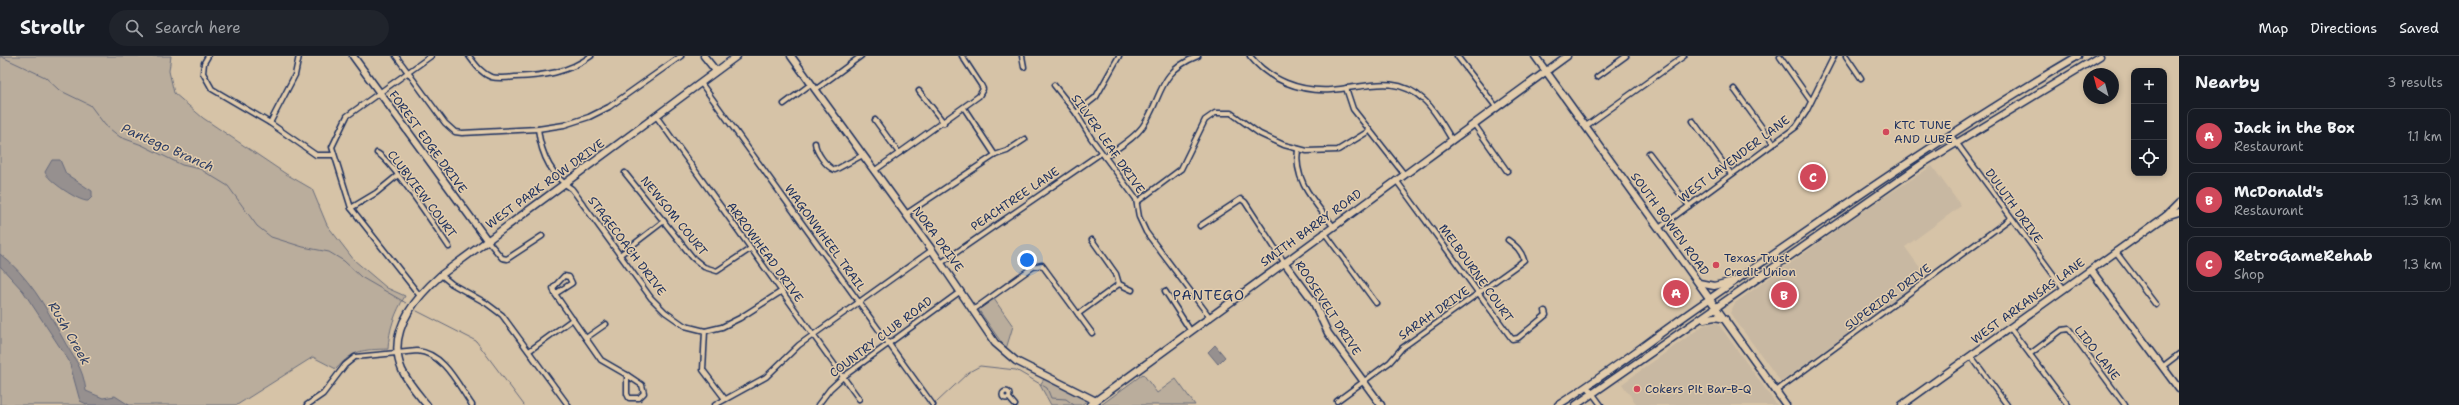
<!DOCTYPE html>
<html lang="en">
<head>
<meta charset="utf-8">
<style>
  body { margin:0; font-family:"Shantell Sans",sans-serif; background:#20242c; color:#f1f3f6 }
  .controls { position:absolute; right:12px; top:12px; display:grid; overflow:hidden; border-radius:8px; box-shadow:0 2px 6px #0003 }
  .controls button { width:36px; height:36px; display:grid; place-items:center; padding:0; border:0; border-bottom:1px solid #363941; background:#171b24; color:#f1f3f6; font:20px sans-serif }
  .compass { position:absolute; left:2083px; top:12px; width:36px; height:36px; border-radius:50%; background:#171b24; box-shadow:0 2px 6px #0003; rotate:324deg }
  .you { position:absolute; left:1027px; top:204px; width:14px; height:14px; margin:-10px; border:3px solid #fff; border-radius:50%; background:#1a73e8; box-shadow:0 0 0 6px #1a73e833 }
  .badge { display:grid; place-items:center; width:26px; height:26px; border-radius:50%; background:#d1495b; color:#fff; font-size:13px; font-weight:700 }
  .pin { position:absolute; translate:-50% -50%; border:2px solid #fff; box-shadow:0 1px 4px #0006 }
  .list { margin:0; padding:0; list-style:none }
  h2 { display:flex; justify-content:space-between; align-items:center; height:52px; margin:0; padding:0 16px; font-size:17px }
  h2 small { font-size:13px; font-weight:400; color:#9ea1a6 }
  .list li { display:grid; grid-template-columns:26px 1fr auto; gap:12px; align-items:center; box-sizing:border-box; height:56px; margin:0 8px 8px; padding:0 8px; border:1px solid #363941; border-radius:8px }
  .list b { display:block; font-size:15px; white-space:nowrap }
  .list p { margin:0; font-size:13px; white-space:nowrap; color:#9ea1a6 }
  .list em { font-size:13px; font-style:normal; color:#9ea1a6 }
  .icon { flex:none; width:22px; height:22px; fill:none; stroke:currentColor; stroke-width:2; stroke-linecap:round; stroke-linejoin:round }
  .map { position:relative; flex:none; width:2179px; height:349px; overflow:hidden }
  header { display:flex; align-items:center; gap:24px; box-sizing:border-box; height:56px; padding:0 20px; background:#171b24; border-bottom:1px solid #363941 }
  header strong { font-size:19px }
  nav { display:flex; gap:22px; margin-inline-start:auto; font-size:14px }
  .search { width:280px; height:36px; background:#20242c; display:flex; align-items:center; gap:10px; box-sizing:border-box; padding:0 14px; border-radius:22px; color:#9ea1a6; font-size:15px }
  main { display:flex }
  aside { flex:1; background:#171b24 }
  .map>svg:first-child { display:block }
  .built { fill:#c8b8a2 }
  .green { fill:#baad9c; stroke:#6a6e7d }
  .water { fill:#96908f; stroke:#65697b }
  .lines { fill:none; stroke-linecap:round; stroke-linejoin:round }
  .stream { stroke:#65697b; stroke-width:1 }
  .street-casing { stroke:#1b2f5e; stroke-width:7 }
  .secondary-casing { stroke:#1b2f5e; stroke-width:9 }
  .primary-casing { stroke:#1b2f5e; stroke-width:9 }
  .street { stroke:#e2ccac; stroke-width:4 }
  .secondary { stroke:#e2ccac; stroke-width:6 }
  .primary { stroke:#e2ccac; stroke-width:6 }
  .poi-dot { fill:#d1495b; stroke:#e2ccac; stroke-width:1.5 }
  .labels { text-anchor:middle; stroke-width:3; stroke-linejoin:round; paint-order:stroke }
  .poi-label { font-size:12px; fill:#1b2f5e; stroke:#e2ccac; text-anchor:start }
  .street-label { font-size:12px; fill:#1b2f5e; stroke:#e2ccac }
  .water-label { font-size:13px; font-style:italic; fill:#2d3e65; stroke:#e2ccac }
  .quarter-label { font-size:14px; letter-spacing:1px; fill:#1b2f5e; stroke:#e2ccac }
</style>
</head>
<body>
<header>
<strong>Strollr</strong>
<div class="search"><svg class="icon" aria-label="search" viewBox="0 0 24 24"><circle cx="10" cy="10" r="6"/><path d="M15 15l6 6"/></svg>Search here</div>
<nav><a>Map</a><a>Directions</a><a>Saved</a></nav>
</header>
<main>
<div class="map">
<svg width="2179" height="349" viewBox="0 0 2179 349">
  <rect width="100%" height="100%" fill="#d6c3a7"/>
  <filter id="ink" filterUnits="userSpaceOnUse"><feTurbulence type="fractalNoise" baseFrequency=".025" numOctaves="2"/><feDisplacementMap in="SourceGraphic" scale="8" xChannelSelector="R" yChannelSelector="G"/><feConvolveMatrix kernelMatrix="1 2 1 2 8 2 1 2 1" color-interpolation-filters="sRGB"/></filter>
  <g filter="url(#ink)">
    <g class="built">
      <path d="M1932 110 1961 150 1905 191 1926 220 1781 326 1730 257 1735 247 1866 153Z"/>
      <path d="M1717 266 1777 349H1637L1622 328 1704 269Z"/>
    </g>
    <g class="green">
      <path d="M0 0H171L169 15 174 37 203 62 286 118 312 133 327 169 354 204 387 232 405 240C395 257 389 273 388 293 362 294 354 293 336 313L313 301 237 349H0Z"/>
      <path d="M994 243 1013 270 1006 293 978 253Z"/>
      <path d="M1143 318 1157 337 1176 323 1195 349H1101Z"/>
      <path d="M1046 320 1085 341 1087 345 1081 349H1051L1040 329Z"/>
    </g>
    <g class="water">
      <path d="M52 104H60L66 118 92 135V141L88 145C79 146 47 124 45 116Z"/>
      <path d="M0 198C28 220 45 249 62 281 73 302 83 310 86 335L103 342 115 340 129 349H89L80 345 69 305 23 235 0 210Z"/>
      <path d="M1215 289 1225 301 1218 308 1208 296Z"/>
    </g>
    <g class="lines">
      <g class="stream">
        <path d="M0 0 45 21 59 34 90 49 105 69 120 81 142 89 182 109 200 113 228 130 257 170 271 181 303 191 329 196 344 205 361 221 406 247"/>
        <path d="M417 255 476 285 524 349"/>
        <path d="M937 346 969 316 980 310 1016 314 1047 332 1051 342 1066 343 1074 349"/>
      </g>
      <g class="street-casing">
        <g id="street">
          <path d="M208 0 204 7 203 17 212 33 270 67 316 99H334"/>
          <path d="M396 0 445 67 455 76 462 77 538 73 564 69 589 61 609 51 681 0"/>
          <path d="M469 0C475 8 481 17 491 21 499 23 507 22 515 21 543 20 568 17 591 0"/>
          <path d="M1022 0 1024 11"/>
          <path d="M1250 0C1269 24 1300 36 1331 34 1364 32 1396 17 1424 44 1436 55 1444 71 1452 84"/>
          <path d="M1457 0 1497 52"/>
          <path d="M1846 0 1861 22"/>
          <path d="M1780 1 1811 45"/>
          <path d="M1597 21 1626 0"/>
          <path d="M701 27 933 349"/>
          <path d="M1054 29 1076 57 1091 82 1136 143 1139 161 1146 176 1209 260"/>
          <path d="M1346 32 1353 53 1404 118"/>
          <path d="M1734 33 1774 88"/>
          <path d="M815 34 861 0"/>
          <path d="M919 35 944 67"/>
          <path d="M784 48 811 28"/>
          <path d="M964 52 995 99"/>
          <path d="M1076 57 1096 41 1119 0"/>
          <path d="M656 60 859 343"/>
          <path d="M875 64 899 97"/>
          <path d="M1693 65 1731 118"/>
          <path d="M270 67 295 19 299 0"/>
          <path d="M1474 68 1507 115"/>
          <path d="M1586 70 1684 0"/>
          <path d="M538 73C541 97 550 119 572 133L651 242 665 256 685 270 705 275 722 271 740 262 782 235"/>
          <path d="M1950 78 2064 233"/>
          <path d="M815 87C816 96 826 111 835 114L863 99"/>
          <path d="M1298 93C1293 125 1315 146 1333 170"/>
          <path d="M377 97C391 103 438 175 449 191"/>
          <path d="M1649 97 1689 150"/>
          <path d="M1105 101C1117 92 1134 83 1143 70 1163 41 1157 16 1198 0"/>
          <path d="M874 115 979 40 983 33 981 29 962 0"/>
          <path d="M625 117 693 202 704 211 717 215 750 193"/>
          <path d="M1396 124 1512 283 1518 282 1546 259 1545 255"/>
          <path d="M1137 146 1181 113 1205 64 1215 57H1231L1260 78 1284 89 1307 95 1338 94 1369 75"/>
          <path d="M351 152 376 137 398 119"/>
          <path d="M906 158 995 99 1007 95 1025 83"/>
          <path d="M1200 170 1241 143 1245 146 1284 206"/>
          <path d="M1659 172 1796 71 1806 56 1834 0"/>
          <path d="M1324 176 1376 247"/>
          <path d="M487 184 502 202 507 203 542 180"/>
          <path d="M2116 196 2156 249"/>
          <path d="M621 198 664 165"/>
          <path d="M941 207 1101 97"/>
          <path d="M441 219 452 228 486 247 502 259 568 349"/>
          <path d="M1119 228 1132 234"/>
          <path d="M1165 235 1190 274"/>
          <path d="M555 238 572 227 569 221 564 220 553 232 555 238 601 304 627 319"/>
          <path d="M420 240 351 152 332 91 347 60 431 0"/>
          <path d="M973 254 1033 211 1042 209 1092 277"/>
          <path d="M1078 258 1119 228 1116 218 1092 184"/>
          <path d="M2010 272 2068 349"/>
          <path d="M705 275 703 314 725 343"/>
          <path d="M586 282 606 268"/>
          <path d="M529 295 573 263"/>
          <path d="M2030 298 2062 274 2069 273 2125 349"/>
          <path d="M1971 300 2007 349"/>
          <path d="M2162 311 2179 298"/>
          <path d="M627 319 642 329 644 337 639 342H629L627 338Z"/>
          <path d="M1587 330 1601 349"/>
          <path d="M1776 335 2011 162"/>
          <circle cx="1006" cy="339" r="3.5"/>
          <path d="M1009 342 1015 349"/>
          <path d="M1337 345 1390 306 1402 292 1519 208 1524 204C1521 194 1516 190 1508 184"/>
          <path d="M307 349 323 338 345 309 355 301 417 295C444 297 458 329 472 349"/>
          <path d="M715 349 766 321 799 289 932 194"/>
          <path d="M818 349 830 333 843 321 961 235"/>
        </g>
      </g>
      <g class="secondary-casing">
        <g id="secondary">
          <path d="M353 0 487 184"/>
          <path d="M704 0 716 15"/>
          <path d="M791 0 932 194 995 287 1016 305 1096 345"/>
          <path d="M1535 0 1786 349"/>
          <path d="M2166 160 2179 156"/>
          <path d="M1284 206 1313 245 1328 277 1381 349"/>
          <path d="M2091 214 2179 333"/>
          <path d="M427 349C418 338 408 327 402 314 386 277 415 242 441 219L737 0"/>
          <path d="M1090 349 1567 0"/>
          <path d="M1902 349 2166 160 2179 147"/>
        </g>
      </g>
      <g class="primary-casing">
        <g id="primary">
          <path d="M1699 227 1714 230 1733 225"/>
          <path d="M1704 263 1715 261 1725 263"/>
          <path d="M1558 349C1608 318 1654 281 1702 248 1826 162 1948 76 2078 0"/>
          <path d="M1576 349 1922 108 2100 0"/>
        </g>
      </g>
      <use href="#street" class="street"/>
      <use href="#secondary" class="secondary"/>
      <use href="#primary" class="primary"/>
    </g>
  </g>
  <g class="poi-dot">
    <circle cx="1886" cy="76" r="4"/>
    <circle cx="1716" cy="209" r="4"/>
    <circle cx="1637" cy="333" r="4"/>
  </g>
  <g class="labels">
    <g class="poi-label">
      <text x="1894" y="73">KTC TUNE<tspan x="1894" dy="14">AND LUBE</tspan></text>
      <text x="1724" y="206">Texas Trust<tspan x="1724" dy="14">Credit Union</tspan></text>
      <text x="1645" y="337">Cokers Pit Bar-B-Q</text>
    </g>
    <g class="street-label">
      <text transform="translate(428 86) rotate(54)" y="4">FOREST EDGE DRIVE</text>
      <text transform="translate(1108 88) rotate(55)" y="4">SILVER LEAF DRIVE</text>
      <text transform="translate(1734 103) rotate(-37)" y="4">WEST LAVENDER LANE</text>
      <text transform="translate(545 128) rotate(-36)" y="4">WEST PARK ROW DRIVE</text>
      <text transform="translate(422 138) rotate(53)" y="4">CLUBVIEW COURT</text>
      <text transform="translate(1015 143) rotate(-34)" y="4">PEACHTREE LANE</text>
      <text transform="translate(2014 150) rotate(54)" y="4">DULUTH DRIVE</text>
      <text transform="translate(674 160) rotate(51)" y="4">NEWSOM COURT</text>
      <text transform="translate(1670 168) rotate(54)" y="4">SOUTH BOWEN ROAD</text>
      <text transform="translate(1311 172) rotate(-36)" y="4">SMITH BARRY ROAD</text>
      <text transform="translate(825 182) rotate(54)" y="4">WAGONWHEEL TRAIL</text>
      <text transform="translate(938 183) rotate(54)" y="4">NORA DRIVE</text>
      <text transform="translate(627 190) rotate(53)" y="4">STAGECOACH DRIVE</text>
      <text transform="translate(765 196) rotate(54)" y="4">ARROWHEAD DRIVE</text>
      <text transform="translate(1476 217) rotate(54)" y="4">MELBOURNE COURT</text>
      <text transform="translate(1888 241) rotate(-36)" y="4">SUPERIOR DRIVE</text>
      <text transform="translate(2028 245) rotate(-36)" y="4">WEST ARKANSAS LANE</text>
      <text transform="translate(1328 252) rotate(57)" y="4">ROOSEVELT DRIVE</text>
      <text transform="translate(1434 257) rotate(-35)" y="4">SARAH DRIVE</text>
      <text transform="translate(881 281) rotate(-37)" y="4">COUNTRY CLUB ROAD</text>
      <text transform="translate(2097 297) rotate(52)" y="4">LIDO LANE</text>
    </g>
    <g class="water-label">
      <text transform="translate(168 91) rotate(24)" y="5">Pantego Branch</text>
      <text transform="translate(70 277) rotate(60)" y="5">Rush Creek</text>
    </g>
    <g class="quarter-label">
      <text x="1209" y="244">PANTEGO</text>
    </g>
  </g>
</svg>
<div class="controls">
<button>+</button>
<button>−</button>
<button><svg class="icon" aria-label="locate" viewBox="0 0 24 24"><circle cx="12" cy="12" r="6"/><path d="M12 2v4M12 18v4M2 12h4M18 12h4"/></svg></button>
</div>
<svg class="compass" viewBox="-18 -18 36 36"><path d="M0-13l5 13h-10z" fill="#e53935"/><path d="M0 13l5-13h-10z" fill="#9ea1a6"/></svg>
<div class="you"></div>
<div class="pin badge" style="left:1676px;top:237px">A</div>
<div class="pin badge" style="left:1784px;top:239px">B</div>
<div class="pin badge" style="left:1813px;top:121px">C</div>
</div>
<aside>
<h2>Nearby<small>3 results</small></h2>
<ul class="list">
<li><span class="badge">A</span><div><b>Jack in the Box</b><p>Restaurant</p></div><em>1.1 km</em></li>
<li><span class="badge">B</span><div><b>McDonald's</b><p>Restaurant</p></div><em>1.3 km</em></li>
<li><span class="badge">C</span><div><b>RetroGameRehab</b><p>Shop</p></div><em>1.3 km</em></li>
</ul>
</aside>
</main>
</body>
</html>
